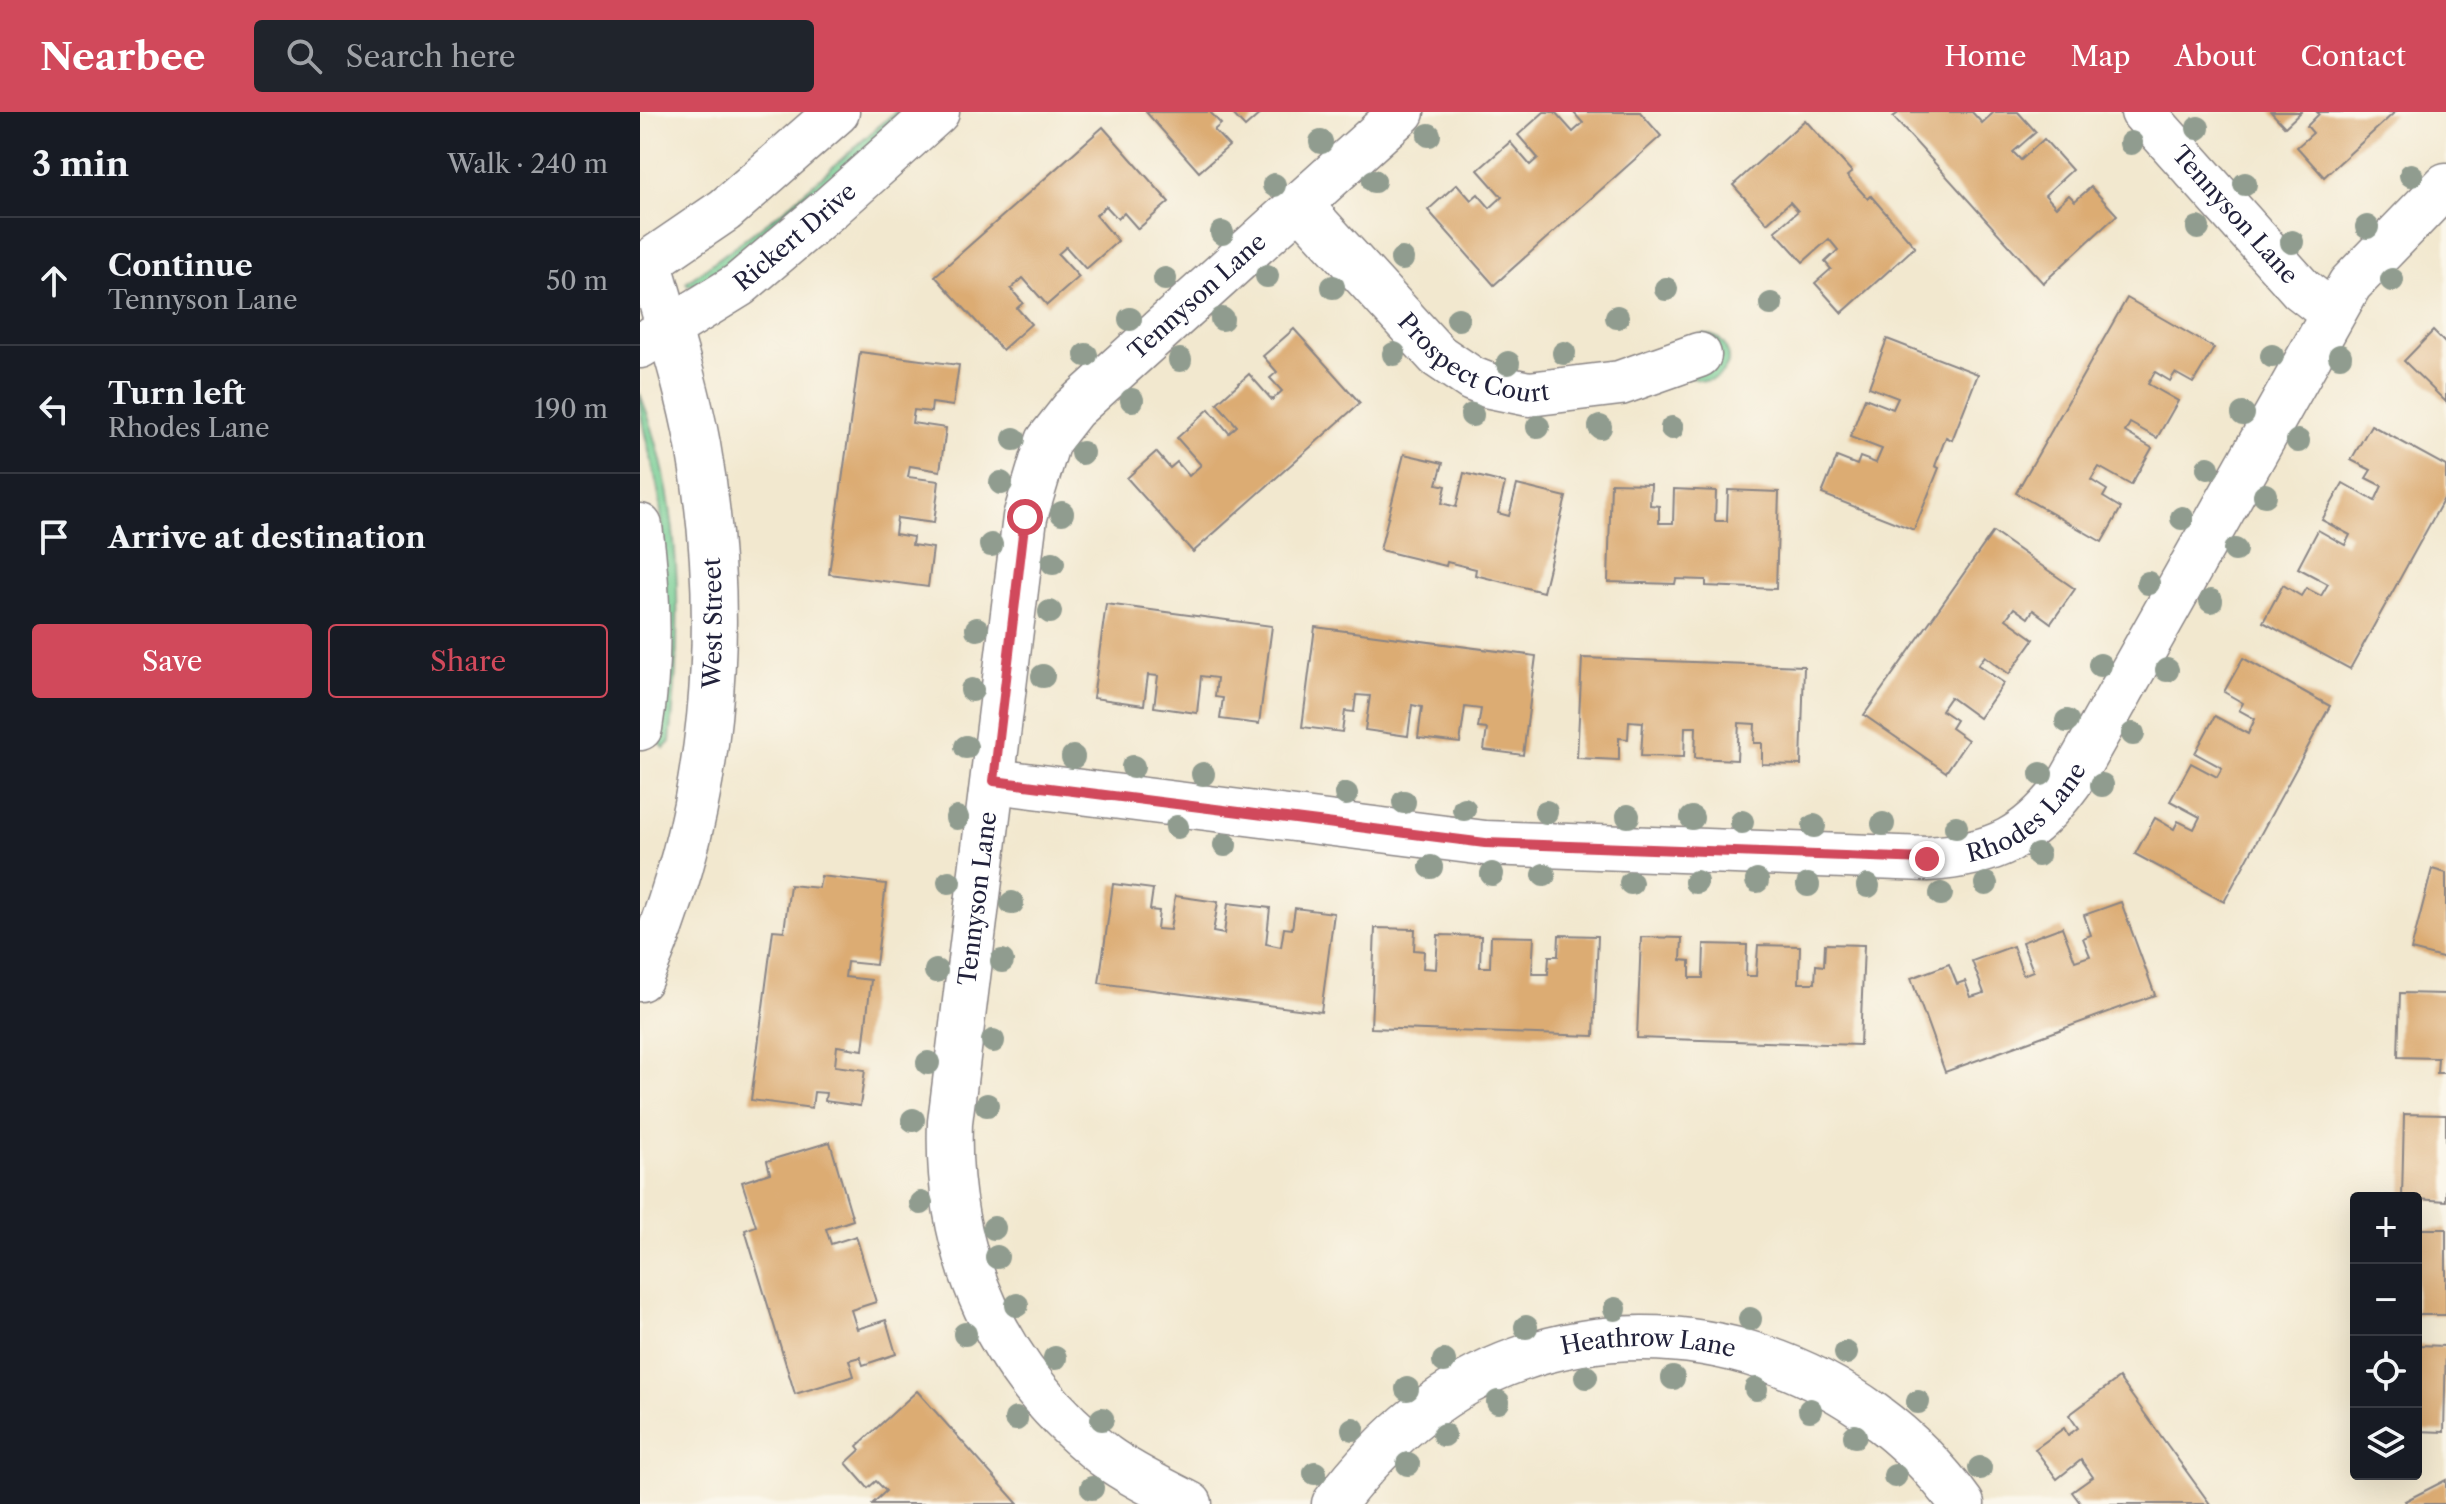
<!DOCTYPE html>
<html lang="en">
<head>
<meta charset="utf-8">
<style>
  body { margin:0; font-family:"Libre Caslon Text",serif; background:#20242c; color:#f1f3f6 }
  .controls { position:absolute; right:24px; bottom:24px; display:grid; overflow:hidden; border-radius:8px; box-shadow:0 8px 32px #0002 }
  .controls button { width:72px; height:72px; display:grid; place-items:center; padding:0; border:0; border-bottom:2px solid #363941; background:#171b24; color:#f1f3f6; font:40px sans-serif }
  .stop { position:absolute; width:24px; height:24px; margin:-18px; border:6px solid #d1495b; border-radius:50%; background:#fff }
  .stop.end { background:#d1495b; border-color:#fff; box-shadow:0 2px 8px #0008 }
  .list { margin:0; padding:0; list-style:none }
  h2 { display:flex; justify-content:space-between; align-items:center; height:104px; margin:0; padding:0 32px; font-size:34px }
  h2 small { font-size:26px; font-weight:400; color:#9ea1a6 }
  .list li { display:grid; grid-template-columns:52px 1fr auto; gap:24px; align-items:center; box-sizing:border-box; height:128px; padding:0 32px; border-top:2px solid #363941 }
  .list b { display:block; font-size:30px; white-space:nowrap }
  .list p { margin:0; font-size:26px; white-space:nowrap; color:#9ea1a6 }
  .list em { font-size:26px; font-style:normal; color:#9ea1a6 }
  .actions { display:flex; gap:16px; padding:24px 32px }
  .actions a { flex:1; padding:18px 0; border:2px solid #d1495b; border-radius:8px; text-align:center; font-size:28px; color:#d1495b }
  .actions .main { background:#d1495b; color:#fff }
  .icon { flex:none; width:44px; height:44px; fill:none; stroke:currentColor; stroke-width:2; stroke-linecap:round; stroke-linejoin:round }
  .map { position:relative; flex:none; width:1806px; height:1392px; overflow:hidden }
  header { display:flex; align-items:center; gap:48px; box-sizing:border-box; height:112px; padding:0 40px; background:#d1495b; color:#fff }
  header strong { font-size:38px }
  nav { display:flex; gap:44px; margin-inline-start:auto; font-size:28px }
  .search { width:560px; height:72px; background:#20242c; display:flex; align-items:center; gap:20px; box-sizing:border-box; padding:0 28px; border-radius:8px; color:#9ea1a6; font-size:30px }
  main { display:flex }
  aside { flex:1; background:#171b24 }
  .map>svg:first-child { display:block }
  .green { fill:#74cd93; stroke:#4b7867; stroke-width:2 }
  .building { fill:#dcac73 }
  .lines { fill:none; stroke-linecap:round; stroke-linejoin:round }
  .minor-casing { stroke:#8a8585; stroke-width:47 }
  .minor { stroke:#fff; stroke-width:44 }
  .tree { fill:#909c8f }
  .route { stroke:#d1495b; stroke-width:10 }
  .labels { text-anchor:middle; stroke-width:6; stroke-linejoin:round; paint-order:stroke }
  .street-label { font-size:24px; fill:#22223b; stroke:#fbf7ec }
</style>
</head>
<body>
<header>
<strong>Nearbee</strong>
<div class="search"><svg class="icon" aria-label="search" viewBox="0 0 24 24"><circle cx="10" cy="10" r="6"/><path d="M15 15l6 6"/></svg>Search here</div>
<nav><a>Home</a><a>Map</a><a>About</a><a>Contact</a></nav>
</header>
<main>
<aside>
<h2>3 min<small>Walk · 240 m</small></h2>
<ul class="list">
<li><svg class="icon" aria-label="ahead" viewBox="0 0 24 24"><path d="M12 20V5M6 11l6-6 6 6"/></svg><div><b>Continue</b><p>Tennyson Lane</p></div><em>50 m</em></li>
<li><svg class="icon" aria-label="left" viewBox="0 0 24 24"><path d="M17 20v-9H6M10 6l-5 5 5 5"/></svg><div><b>Turn left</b><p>Rhodes Lane</p></div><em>190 m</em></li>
<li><svg class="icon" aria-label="arrive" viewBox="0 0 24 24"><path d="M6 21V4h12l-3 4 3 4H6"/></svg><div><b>Arrive at destination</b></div></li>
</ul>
<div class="actions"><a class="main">Save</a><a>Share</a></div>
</aside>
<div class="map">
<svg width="1806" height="1392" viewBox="0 0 1806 1392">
  <rect width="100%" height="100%" fill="#fbf7ec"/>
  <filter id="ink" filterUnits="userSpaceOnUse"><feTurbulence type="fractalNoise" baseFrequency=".0125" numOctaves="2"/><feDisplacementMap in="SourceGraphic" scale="16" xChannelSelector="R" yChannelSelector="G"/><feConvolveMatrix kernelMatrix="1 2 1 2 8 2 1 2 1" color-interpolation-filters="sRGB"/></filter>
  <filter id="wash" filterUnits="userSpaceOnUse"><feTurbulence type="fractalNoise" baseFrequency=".006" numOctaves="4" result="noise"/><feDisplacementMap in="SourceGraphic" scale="32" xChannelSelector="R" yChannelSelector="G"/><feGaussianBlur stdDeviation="1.8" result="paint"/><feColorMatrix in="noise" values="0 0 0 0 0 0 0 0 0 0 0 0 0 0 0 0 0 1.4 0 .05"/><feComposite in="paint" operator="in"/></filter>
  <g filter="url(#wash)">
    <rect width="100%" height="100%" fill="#f2e8cf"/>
    <g class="green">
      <path d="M255 0H270L132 122 66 171 48 174 46 171 145 97Z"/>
      <path d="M1066 222C1082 225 1089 235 1088 251 1081 269 1065 273 1049 264L1058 223Z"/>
      <path d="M0 282C44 392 42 514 30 630L24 636 20 631C28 550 29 472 20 391 16 355 0 319 0 282Z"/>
    </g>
    <g id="blocks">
      <g class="building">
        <path d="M506 0H570L581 12 574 18 589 34 559 60Z"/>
        <path d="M591 0H622L605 15Z"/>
        <path d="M904 0H915L933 20 943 11 933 0H1000L1021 24 854 173 788 98 817 72 831 88 838 82 850 96 862 85 838 58 870 30 890 53 898 46 878 23Z"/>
        <path d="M1260 0H1332L1342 11 1354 0H1378L1396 20 1373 40 1381 48 1404 27 1432 58 1405 83 1416 95 1429 83 1435 89 1451 75 1477 103 1403 171 1253 5Z"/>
        <path d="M1631 0H1661L1645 15Z"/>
        <path d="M1677 0H1755L1684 65 1657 35 1673 21 1667 14 1679 2Z"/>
        <path d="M1165 8 1212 60 1207 64 1228 87 1231 84 1275 135 1202 201 1175 171 1191 157 1185 150 1198 138 1189 127 1163 150 1135 119 1158 99 1150 90 1127 111 1093 73Z"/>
        <path d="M463 15 529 90 498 117 484 101 478 107 466 94 456 103 478 129 446 157 426 135 418 142 439 165 407 193 383 166 371 177 383 191 377 196 391 212 362 238 295 164Z"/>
        <path d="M1487 186 1574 236 1553 271 1535 261 1530 269 1515 260 1508 272 1538 289 1517 326 1490 311 1485 320 1512 336 1491 373 1459 355 1451 368 1467 378 1463 385 1481 396 1462 430 1376 381Z"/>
        <path d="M654 217 720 291 553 440 487 366 516 340 530 356 537 350 549 364 561 353 537 326 569 297 589 321 597 314 577 291 609 262 632 288 642 279 630 266 637 260 623 244Z"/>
        <path d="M1793 219 1806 232V290L1764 249Z"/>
        <path d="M1247 227 1338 262 1312 328 1306 325 1295 354 1299 356 1274 418 1182 382 1197 345 1217 353 1220 345 1236 351 1242 337 1210 325 1225 286 1253 297 1258 286 1229 275Z"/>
        <path d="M220 240 319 253 313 294 292 291 291 300 274 298 272 311 306 316 300 359 270 354 268 365 299 369 294 411 257 406 255 422 273 425 272 433 293 436 288 475 189 462Z"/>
        <path d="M1731 313 1806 354V383L1710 557 1623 510 1643 473 1661 484 1666 476 1681 484 1688 472 1658 456 1678 418 1705 433 1710 423 1682 408 1703 371 1735 389 1742 374 1726 366 1731 358 1711 348Z"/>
        <path d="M764 342 803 351 797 372 806 374 802 391 816 395 824 361 865 371 858 401 869 404 877 373 926 385 903 480 835 463 836 457 807 450 806 454 740 438Z"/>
        <path d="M971 371 1011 372 1010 393 1019 394V411H1033L1034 377 1076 379 1075 409H1087L1088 378 1139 380 1136 477 1066 474V468L1036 467 1035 472 968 470Z"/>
        <path d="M1353 420 1435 477 1411 511 1393 498 1388 506 1374 496 1366 507 1394 527 1369 562 1345 544 1338 553 1364 571 1339 606 1310 585 1301 598 1316 608 1311 616 1328 628 1306 660 1224 603Z"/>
        <path d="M466 492 632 514 619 612 580 607 583 586 575 585 577 566 561 564 557 601 514 595 518 564 508 563 504 593 453 586Z"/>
        <path d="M675 515 896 544 883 643 844 638 847 617 838 616 841 597 825 595 820 631 778 626 782 595 772 593 768 624 725 618 730 584 716 583 714 600 705 599 702 620 662 615Z"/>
        <path d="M942 546 1164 554 1161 653 1122 652V631H1114L1115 612 1099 611 1097 648 1055 646 1056 615H1045L1044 645 1001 644 1003 610 989 609 988 627 979 626V648L937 646Z"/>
        <path d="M1603 546 1690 594 1584 790 1495 742 1515 706 1534 717 1538 709 1554 717 1560 705 1530 689 1551 651 1577 665 1582 656 1555 641 1575 604 1608 622 1615 607 1599 598 1603 591 1584 580Z"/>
        <path d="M1792 757 1806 761V847L1771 838Z"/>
        <path d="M181 764 246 772 236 853 207 850 205 865 231 868 223 938 197 934 195 954 225 958 220 994 185 989 186 981 174 980 172 996 111 988 133 818 144 819 150 773 179 776Z"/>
        <path d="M473 772 513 777 510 798 519 799 517 817 530 818 535 784 578 790 573 820 584 822 588 791 630 796 626 832 641 835 644 816 652 817 655 796 694 801 681 900 459 871Z"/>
        <path d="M1481 790 1515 883 1305 960 1271 866 1309 852 1317 872 1325 869 1331 885 1344 881 1332 849 1373 834 1383 863 1393 859 1382 830 1422 815 1435 849 1450 844 1443 826 1451 823 1444 803Z"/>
        <path d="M735 816 775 817 774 838 784 839 783 856 796 857 798 823 841 824 840 855H850L851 824 894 825 892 862H908L909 844H918L919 823 958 824 954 924 731 916Z"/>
        <path d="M1001 825 1042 826 1041 848 1050 849V866H1063L1064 832 1107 833 1106 864H1116L1118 833 1160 834 1159 871H1175L1176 853 1184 854 1185 832 1224 833 1220 933 997 926Z"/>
        <path d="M1760 881 1806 882V961H1797L1798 946 1758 945Z"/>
        <path d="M1764 1002 1806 1003V1089L1762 1086Z"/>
        <path d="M190 1030 213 1108 186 1117 191 1132 216 1124 236 1190 211 1198 217 1217 246 1208 256 1242 223 1253 220 1245 209 1248 214 1264 155 1282 105 1118 116 1114 102 1070 130 1061 127 1049Z"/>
        <rect x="1776" y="1117" width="30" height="86"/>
        <path d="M1776 1233 1806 1234 1804 1320 1776 1319Z"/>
        <path d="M1479 1266 1570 1392H1441L1432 1380 1453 1365 1441 1348 1417 1367 1395 1337 1424 1316 1428 1323 1438 1316 1429 1303Z"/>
        <path d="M277 1279 378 1392H232L246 1379 236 1369 228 1376 206 1351 220 1338 217 1334Z"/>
        <path d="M1806 1368V1392H1767L1765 1389Z"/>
      </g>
    </g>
  </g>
  <g filter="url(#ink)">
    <use href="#blocks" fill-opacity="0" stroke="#8a8585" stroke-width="2"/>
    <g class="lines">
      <g class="minor-casing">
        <g id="minor">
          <path id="s1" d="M1503 0 1661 177 1692 201"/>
          <path id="s2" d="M659 92 798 244 832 267 850 274 889 282 980 271 1059 243"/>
          <path d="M0 156 85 98 197 0"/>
          <path id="s3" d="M0 234 99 173 190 96 297 0"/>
          <path d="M0 414C9 480 11 550 0 616"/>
          <path id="s4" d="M354 669 845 731 1287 747C1355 743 1389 726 1430 670L1710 172 1806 73"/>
          <path id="s5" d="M0 867C75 701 90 511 58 333 47 272 27 212 10 152"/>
          <path id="s6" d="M550 1392C521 1377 491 1363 465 1344 359 1262 305 1143 310 1010L385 405 408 329 433 297 762 0"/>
          <path id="s7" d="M694 1392C741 1329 802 1275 877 1248 1041 1189 1222 1253 1322 1392"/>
        </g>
      </g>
      <use href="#minor" class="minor"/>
    </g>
    <g class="tree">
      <circle cx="1558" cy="16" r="12"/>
      <circle cx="789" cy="23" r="12"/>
      <circle cx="681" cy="30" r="12"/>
      <circle cx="1491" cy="31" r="12"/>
      <circle cx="1771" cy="63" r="12"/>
      <circle cx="734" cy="69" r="12"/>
      <circle cx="1605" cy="72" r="12"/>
      <circle cx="634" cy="73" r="12"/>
      <circle cx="1727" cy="115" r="12"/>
      <circle cx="1558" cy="116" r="12"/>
      <circle cx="582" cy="121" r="12"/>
      <circle cx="1652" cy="130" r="12"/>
      <circle cx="762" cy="147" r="12"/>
      <circle cx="627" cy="164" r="12"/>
      <circle cx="525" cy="167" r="12"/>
      <circle cx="1752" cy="168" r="12"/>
      <circle cx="693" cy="175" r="12"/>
      <circle cx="1026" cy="177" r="12"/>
      <circle cx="1131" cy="192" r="12"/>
      <circle cx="977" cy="205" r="12"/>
      <circle cx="490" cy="207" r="12"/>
      <circle cx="582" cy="207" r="12"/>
      <circle cx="818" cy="207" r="12"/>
      <circle cx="924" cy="241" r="12"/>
      <circle cx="754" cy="242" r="12"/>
      <circle cx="446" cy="243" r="12"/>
      <circle cx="1632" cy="244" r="12"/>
      <circle cx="1700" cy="244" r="12"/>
      <circle cx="540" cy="248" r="12"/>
      <circle cx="868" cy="251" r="12"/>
      <circle cx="492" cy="288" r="12"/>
      <circle cx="1603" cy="302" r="12"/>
      <circle cx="832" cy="303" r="12"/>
      <circle cx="898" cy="315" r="12"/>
      <circle cx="960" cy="315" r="12"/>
      <circle cx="1032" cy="316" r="12"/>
      <circle cx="374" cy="327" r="12"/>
      <circle cx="1658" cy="329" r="12"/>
      <circle cx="442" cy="341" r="12"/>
      <circle cx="1568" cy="356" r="12"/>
      <circle cx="361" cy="371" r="12"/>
      <circle cx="1625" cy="383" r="12"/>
      <circle cx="422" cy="401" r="12"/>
      <circle cx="1542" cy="406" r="12"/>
      <circle cx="351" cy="433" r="12"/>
      <circle cx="1595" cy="438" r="12"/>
      <circle cx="413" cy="451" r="12"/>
      <circle cx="1508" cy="471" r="12"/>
      <circle cx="1571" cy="489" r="12"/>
      <circle cx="410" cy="500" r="12"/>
      <circle cx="337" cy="517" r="12"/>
      <circle cx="1460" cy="553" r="12"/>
      <circle cx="1527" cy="558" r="12"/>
      <circle cx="403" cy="564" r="12"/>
      <circle cx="332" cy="578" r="12"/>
      <circle cx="1427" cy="609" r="12"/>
      <circle cx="1493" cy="622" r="12"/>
      <circle cx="326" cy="635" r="12"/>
      <circle cx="433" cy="645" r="12"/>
      <circle cx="493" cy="655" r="12"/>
      <circle cx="563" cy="662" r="12"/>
      <circle cx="1401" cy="662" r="12"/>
      <circle cx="1462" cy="673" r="12"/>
      <circle cx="706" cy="682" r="12"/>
      <circle cx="764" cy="690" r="12"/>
      <circle cx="824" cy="697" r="12"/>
      <circle cx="906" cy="700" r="12"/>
      <circle cx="988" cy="704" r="12"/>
      <circle cx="317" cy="706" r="12"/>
      <circle cx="1052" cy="706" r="12"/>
      <circle cx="1102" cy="710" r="12"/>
      <circle cx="1243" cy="712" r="12"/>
      <circle cx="1174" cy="714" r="12"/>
      <circle cx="537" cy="715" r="12"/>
      <circle cx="1316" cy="715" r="12"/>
      <circle cx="585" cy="733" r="12"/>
      <circle cx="1398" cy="743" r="12"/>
      <circle cx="791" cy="755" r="12"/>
      <circle cx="852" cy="762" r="12"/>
      <circle cx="904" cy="763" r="12"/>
      <circle cx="1117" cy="769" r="12"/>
      <circle cx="309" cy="770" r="12"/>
      <circle cx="1056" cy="770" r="12"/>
      <circle cx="991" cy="771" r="12"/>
      <circle cx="1346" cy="772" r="12"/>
      <circle cx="1168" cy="773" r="12"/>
      <circle cx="1228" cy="774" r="12"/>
      <circle cx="1301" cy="782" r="12"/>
      <circle cx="372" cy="791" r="12"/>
      <circle cx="362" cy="849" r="12"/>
      <circle cx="296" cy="859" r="12"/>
      <circle cx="353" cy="929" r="12"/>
      <circle cx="288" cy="951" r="12"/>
      <circle cx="347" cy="993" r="12"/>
      <circle cx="273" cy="1008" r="12"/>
      <circle cx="281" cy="1091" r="12"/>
      <circle cx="354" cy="1116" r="12"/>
      <circle cx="357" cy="1145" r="12"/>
      <circle cx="377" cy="1193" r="12"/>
      <circle cx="975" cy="1197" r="12"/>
      <circle cx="1110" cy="1207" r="12"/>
      <circle cx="886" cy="1215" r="12"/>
      <circle cx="325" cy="1222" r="12"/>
      <circle cx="1206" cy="1241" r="12"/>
      <circle cx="415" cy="1246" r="12"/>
      <circle cx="804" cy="1249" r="12"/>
      <circle cx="946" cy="1265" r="12"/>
      <circle cx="1033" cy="1266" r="12"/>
      <circle cx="767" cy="1277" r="12"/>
      <circle cx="1116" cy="1277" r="12"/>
      <circle cx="858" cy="1290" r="12"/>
      <circle cx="1278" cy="1290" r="12"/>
      <circle cx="1170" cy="1298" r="12"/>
      <circle cx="376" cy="1307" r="12"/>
      <circle cx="462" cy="1307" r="12"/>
      <circle cx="713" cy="1317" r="12"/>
      <circle cx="804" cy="1323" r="12"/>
      <circle cx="1215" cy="1324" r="12"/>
      <circle cx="768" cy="1352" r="12"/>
      <circle cx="1340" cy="1356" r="12"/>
      <circle cx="675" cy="1361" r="12"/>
      <circle cx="1255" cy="1364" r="12"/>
      <circle cx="452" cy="1376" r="12"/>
    </g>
  </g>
  <g class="lines" filter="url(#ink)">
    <path class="route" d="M385 405 354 669 845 731 1287 747"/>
  </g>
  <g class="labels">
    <g class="street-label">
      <text dy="8" stroke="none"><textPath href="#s1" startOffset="138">Tennyson Lane</textPath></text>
      <text dy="8" stroke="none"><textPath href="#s3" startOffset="190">Rickert Drive</textPath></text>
      <text dy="8" stroke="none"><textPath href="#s6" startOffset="1378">Tennyson Lane</textPath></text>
      <text dy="8" stroke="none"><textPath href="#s2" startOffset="240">Prospect Court</textPath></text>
      <text dy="8" stroke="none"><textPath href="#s5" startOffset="366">West Street</textPath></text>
      <text dy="8" stroke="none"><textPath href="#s4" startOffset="1052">Rhodes Lane</textPath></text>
      <text dy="8" stroke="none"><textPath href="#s6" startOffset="706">Tennyson Lane</textPath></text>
      <text dy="8" stroke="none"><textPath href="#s7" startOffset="370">Heathrow Lane</textPath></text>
    </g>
  </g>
</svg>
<div class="controls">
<button>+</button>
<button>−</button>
<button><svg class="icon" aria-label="locate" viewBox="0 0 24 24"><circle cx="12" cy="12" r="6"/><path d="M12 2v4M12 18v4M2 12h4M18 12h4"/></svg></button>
<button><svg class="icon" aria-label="layers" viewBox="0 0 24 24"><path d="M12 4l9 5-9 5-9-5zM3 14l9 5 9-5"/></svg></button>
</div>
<div class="stop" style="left:385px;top:405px"></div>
<div class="stop end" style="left:1287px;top:747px"></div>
</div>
</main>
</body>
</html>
